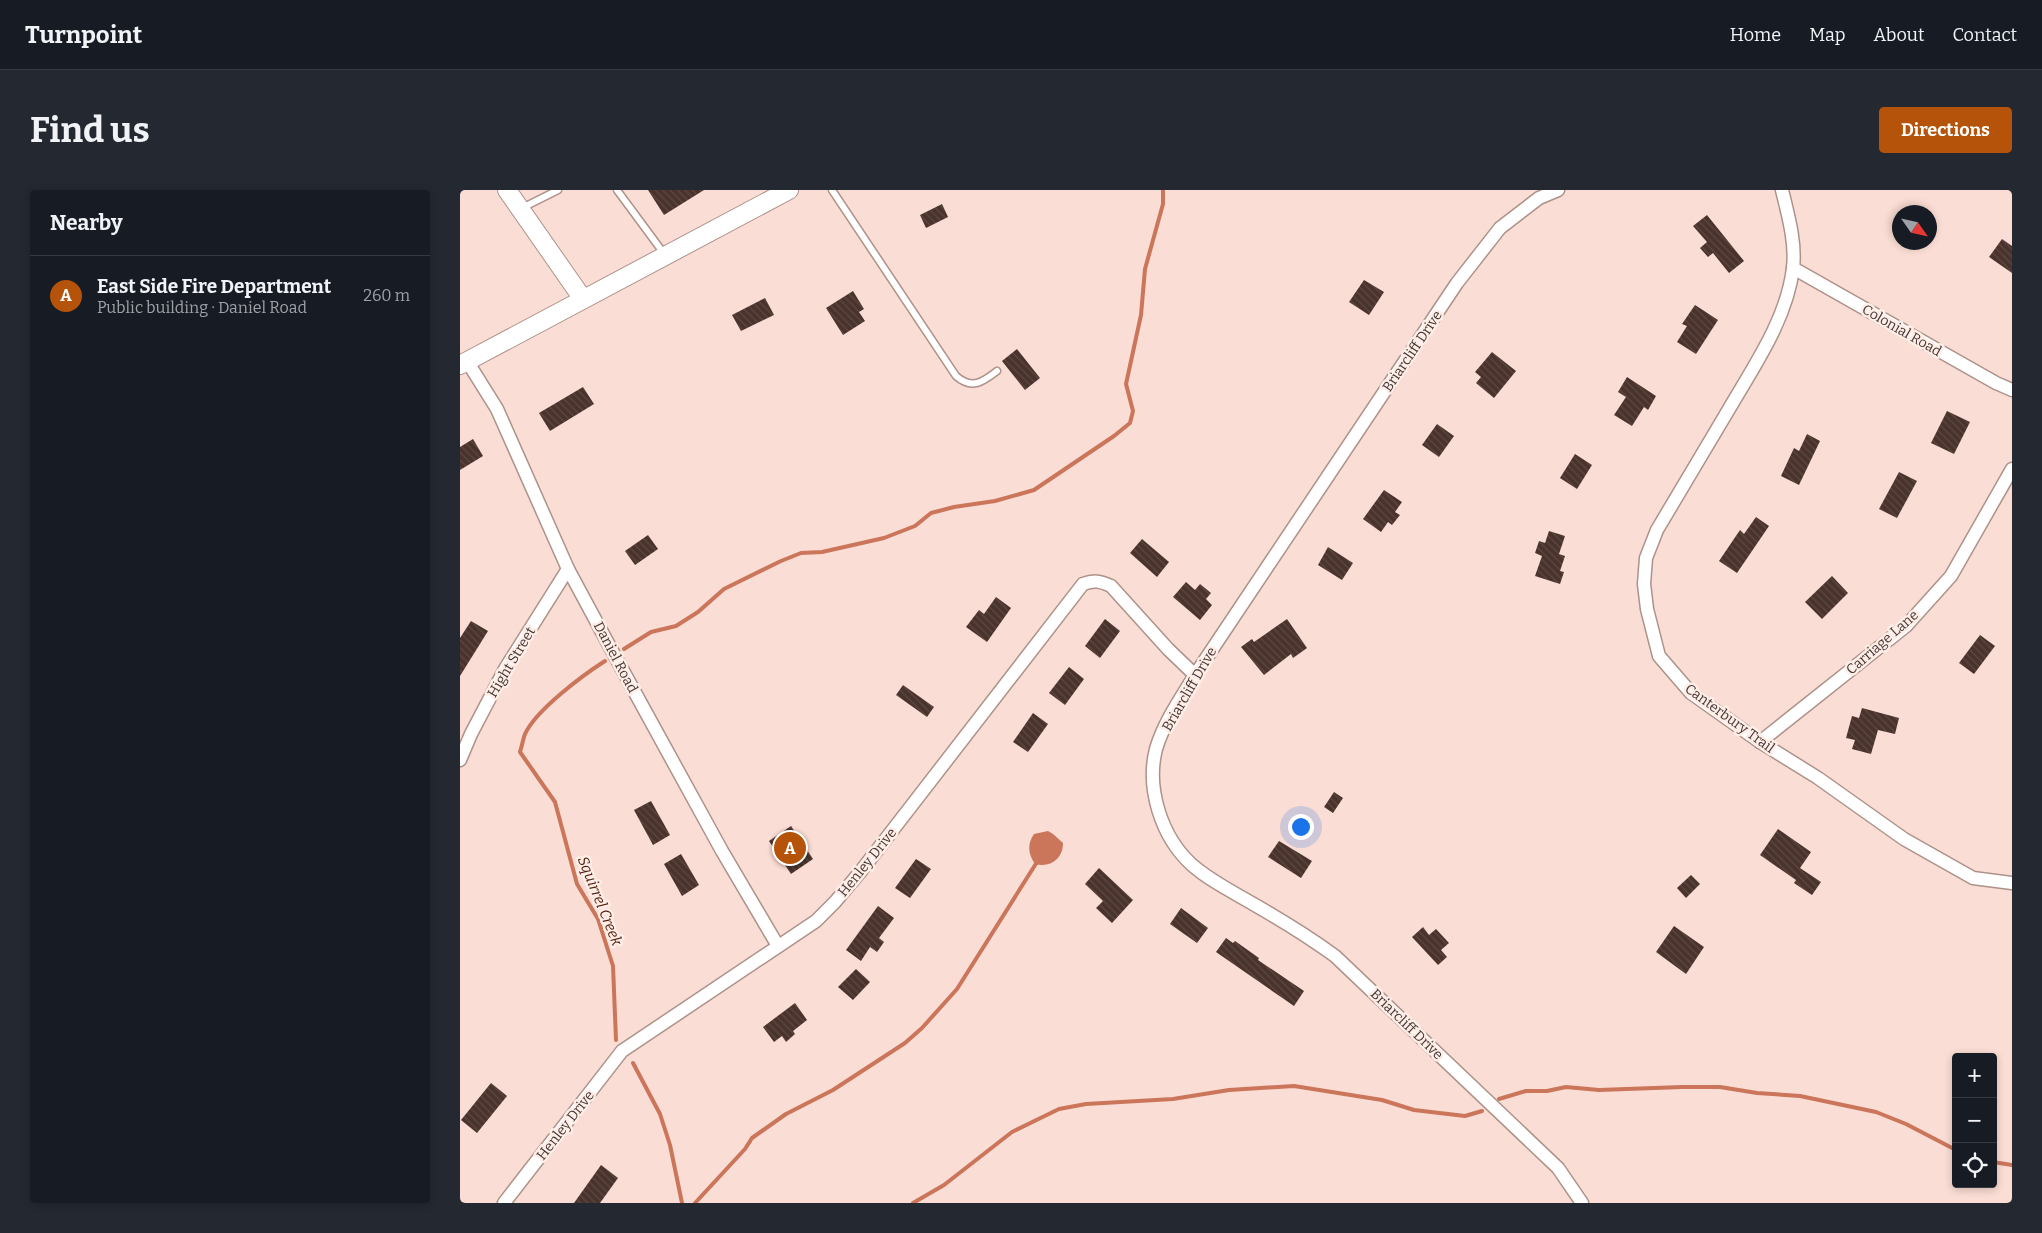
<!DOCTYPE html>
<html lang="en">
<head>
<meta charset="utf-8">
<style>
  body { margin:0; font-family:Bitter,serif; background:#242831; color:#f1f3f6 }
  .controls { position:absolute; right:15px; bottom:15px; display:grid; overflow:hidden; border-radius:5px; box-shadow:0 2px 8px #0003 }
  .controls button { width:45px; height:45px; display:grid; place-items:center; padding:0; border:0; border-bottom:1px solid #363941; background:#171b24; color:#f1f3f6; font:25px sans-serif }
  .compass { position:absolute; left:1432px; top:15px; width:45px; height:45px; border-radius:50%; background:#171b24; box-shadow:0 2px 8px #0003; rotate:124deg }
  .you { position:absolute; left:840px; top:636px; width:18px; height:18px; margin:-12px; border:4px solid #fff; border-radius:50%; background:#1a73e8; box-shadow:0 0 0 8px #1a73e833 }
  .badge { display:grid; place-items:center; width:32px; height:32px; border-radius:50%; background:#b45309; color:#fff; font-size:16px; font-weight:700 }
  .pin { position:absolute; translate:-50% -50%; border:2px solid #fff; box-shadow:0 1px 5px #0006 }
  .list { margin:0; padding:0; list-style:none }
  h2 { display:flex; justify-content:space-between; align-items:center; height:65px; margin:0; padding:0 20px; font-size:21px }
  h2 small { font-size:16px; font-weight:400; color:#9ea1a6 }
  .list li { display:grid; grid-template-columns:32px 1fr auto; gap:15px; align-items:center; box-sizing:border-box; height:80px; padding:0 20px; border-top:1px solid #363941 }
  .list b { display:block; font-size:19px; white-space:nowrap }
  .list p { margin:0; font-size:16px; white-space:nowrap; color:#9ea1a6 }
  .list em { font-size:16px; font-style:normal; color:#9ea1a6 }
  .icon { flex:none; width:28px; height:28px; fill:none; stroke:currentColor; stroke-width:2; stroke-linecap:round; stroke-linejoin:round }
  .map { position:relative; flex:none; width:1552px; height:1013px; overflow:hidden; border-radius:5px }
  header { display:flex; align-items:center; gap:30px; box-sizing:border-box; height:70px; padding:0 25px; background:#171b24; border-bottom:1px solid #363941 }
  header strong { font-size:24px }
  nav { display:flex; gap:28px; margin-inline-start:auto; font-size:18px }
  .intro { display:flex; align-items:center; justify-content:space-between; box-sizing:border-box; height:120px; padding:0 30px }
  h1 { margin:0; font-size:35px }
  .button { padding:12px 22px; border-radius:5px; background:#b45309; color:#fff; font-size:18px; font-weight:700 }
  main { display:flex; gap:30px; padding:0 30px }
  aside { flex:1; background:#171b24; border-radius:5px; box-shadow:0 2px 8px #0003 }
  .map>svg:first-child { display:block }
  .water { fill:#cb755b }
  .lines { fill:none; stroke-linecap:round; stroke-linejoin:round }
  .stream { stroke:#cb755b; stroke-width:4 }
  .building { fill:url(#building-back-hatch) }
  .lane-casing { stroke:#ad9289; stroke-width:9 }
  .street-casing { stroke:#ad9289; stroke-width:15 }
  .secondary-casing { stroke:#ad9289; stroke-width:20 }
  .lane { stroke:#fff; stroke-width:6 }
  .street { stroke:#fff; stroke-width:12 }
  .secondary { stroke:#fff; stroke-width:18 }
  .labels { text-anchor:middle; stroke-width:5; stroke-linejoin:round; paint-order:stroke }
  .street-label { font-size:14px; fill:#433734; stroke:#ffede7 }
  .water-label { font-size:15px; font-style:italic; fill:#521b08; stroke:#ffede7 }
</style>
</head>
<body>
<header>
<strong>Turnpoint</strong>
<nav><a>Home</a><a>Map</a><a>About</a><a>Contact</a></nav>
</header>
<div class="intro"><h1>Find us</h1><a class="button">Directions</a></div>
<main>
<aside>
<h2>Nearby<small></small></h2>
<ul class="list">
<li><span class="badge">A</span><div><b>East Side Fire Department</b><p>Public building · Daniel Road</p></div><em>260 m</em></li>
</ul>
</aside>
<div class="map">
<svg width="1552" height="1013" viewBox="0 0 1552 1013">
  <defs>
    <pattern id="building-back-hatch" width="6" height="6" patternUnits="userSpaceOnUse" patternTransform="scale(1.25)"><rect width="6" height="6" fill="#49332c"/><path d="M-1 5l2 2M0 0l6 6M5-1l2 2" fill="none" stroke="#5c4942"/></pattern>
  </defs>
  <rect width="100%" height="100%" fill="#faddd4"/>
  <path class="water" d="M588 641 593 644 603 653C603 669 590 678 575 674 568 664 567 654 574 644Z"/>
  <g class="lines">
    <g class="stream">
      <path d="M164 459 191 442 216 436 238 422 264 399 321 371 341 363 362 362 424 348 455 336 471 323 494 317 535 311 574 300 654 246 670 233 673 221 666 194 681 125 685 79 703 14V0"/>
      <path d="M145 471C123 485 76 520 65 544 63 549 62 556 60 562L95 612 117 694 138 729 153 776 156 850"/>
      <path d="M173 873 200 924 210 955 222 1013"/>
      <path d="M1039 909 1066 901H1087L1106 897 1139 900 1222 897H1260L1297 903 1340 906 1416 922 1446 934 1496 960"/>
      <path d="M1533 972 1552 975"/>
      <path d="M235 1013 285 959 292 948 326 924 373 900 445 853 462 838 497 799 577 672"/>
      <path d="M453 1013 484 995 552 942 599 919 626 914 713 909 769 900 834 896 922 910 954 920 1005 926 1022 921"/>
    </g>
  </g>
  <g class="building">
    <path d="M188 0H244L204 25Z"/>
    <path d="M482 14 488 27 466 38 460 25Z"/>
    <path d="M1247 25 1284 71 1269 83 1253 63 1248 67 1240 58 1247 52 1233 36Z"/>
    <path d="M1542 49 1552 56V83L1529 67Z"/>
    <path d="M904 90 924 102 909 125 889 112Z"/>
    <path d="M393 101 404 119 399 122 405 131 383 145 366 118Z"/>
    <path d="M305 108 314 125 281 141 272 125Z"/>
    <path d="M1235 115 1258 130 1236 164 1217 152 1227 136 1222 134Z"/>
    <path d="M557 159 580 188 565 200 542 171Z"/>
    <path d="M1032 162 1056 181 1034 208 1016 193 1021 187 1015 182Z"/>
    <path d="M1167 187 1196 206 1188 220 1184 217 1172 236 1154 225 1166 207 1158 202Z"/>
    <path d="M123 197 134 214 90 241 79 223Z"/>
    <path d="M1487 221 1510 232 1494 264 1471 253Z"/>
    <path d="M977 234 994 246 979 267 962 255Z"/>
    <path d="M1347 244 1360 251 1339 295 1321 286 1334 258 1339 261Z"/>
    <path d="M13 249 23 266 0 280V257Z"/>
    <path d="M1115 264 1132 275 1117 299 1100 288Z"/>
    <path d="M1439 282 1457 291 1437 328 1419 319Z"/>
    <path d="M924 300 942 312 935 322 940 325 932 335 928 332 921 342 903 329Z"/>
    <path d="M1296 327 1309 336 1277 383 1259 371 1280 340 1284 344Z"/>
    <path d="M1089 341 1105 346 1099 364 1105 366 1100 381 1104 382 1100 394 1075 386 1082 366 1075 363 1079 351 1085 353Z"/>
    <path d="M188 345 198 359 175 375 165 361Z"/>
    <path d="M682 349 709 372 697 387 670 363Z"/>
    <path d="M868 357 893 373 882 390 858 375Z"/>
    <path d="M1372 386 1388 403 1362 429 1345 412Z"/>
    <path d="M726 392 735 400 740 394 751 403 746 409 752 415 740 430 713 407Z"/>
    <path d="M536 407 551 418 527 452 506 437 519 420 524 424Z"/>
    <path d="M645 429 660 441 640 468 625 456Z"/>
    <path d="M827 429 847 458 833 468 831 464 804 485 781 457 792 449 794 452Z"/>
    <path d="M11 431 28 441 0 486V448Z"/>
    <path d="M1520 445 1535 456 1514 484 1499 473Z"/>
    <path d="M609 477 624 489 605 515 589 503Z"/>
    <path d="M443 495 474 517 467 527 436 505Z"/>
    <path d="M1402 518 1439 528 1435 544 1418 540 1411 564 1392 559 1395 550 1386 548 1392 526 1399 528Z"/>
    <path d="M573 523 588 534 568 562 553 552Z"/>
    <path d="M874 602 883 608 873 623 864 617Z"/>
    <path d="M191 611 210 645 193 655 174 620Z"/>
    <path d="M331 636 353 669 331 684 309 651Z"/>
    <path d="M1318 639 1351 662 1340 678 1361 692 1352 705 1334 693 1336 690 1300 665Z"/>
    <path d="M819 651 852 671 841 688 808 667Z"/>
    <path d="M221 664 239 695 222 706 204 674Z"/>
    <path d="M456 669 471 679 450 708 435 698Z"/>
    <path d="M639 678 673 710 652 733 636 718 643 711 625 694Z"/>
    <path d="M1231 685 1240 694 1226 708 1217 698Z"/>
    <path d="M418 716 434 728 419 748 424 752 417 762 410 757 401 771 386 760Z"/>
    <path d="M721 718 748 738 737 753 710 734Z"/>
    <path d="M1214 736 1244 757 1226 784 1196 762Z"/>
    <path d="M963 737 969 745 976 739 989 753 981 760 987 767 978 775 952 747Z"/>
    <path d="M766 748 773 753 775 751 799 768 798 770 844 801 834 816 756 762Z"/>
    <path d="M396 779 410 792 393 810 378 797Z"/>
    <path d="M335 813 347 830 333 841 335 844 326 852 322 846 314 852 303 837Z"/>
    <path d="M31 893 47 906 17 943 1 930Z"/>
    <path d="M141 975 158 988 140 1013H114Z"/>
  </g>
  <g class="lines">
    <g class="lane-casing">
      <g id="lane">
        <path d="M157 0 205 65"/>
        <path d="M372 0 496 186C512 200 523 192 537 181"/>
        <path d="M62 18 98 0"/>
      </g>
    </g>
    <g class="street-casing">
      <g id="street">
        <path d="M1098 0 1079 8 1040 38 997 93 735 485C721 508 704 532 696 559 686 598 701 646 731 674 750 691 773 702 795 715 823 731 849 747 875 766L1098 978 1122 1013"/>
        <path d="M1322 0C1328 25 1336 52 1333 78 1327 129 1294 176 1269 219 1245 259 1221 300 1197 340L1186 368 1184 394 1187 419 1199 466 1231 503 1300 552 1358 588 1444 649 1513 688 1552 693"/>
        <path d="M1333 78 1536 193 1552 200"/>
        <path d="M7 171 37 219 108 379 150 457 262 661 318 756"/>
        <path d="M1300 552 1446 436 1491 386 1552 279"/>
        <path d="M0 570 11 544 45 479 108 379"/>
        <path d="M44 1013 162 861 356 731 375 712 401 681 623 394C634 390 640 391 651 396L708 459 735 485"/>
      </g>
    </g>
    <g class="secondary-casing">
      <g id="secondary">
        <path d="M47 0 123 109"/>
        <path d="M0 175 329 0"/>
      </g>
    </g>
    <use href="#lane" class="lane"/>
    <use href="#street" class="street"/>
    <use href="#secondary" class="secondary"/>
  </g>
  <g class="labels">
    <g class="street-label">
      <text transform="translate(1442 140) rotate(30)" y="5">Colonial Road</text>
      <text transform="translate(952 161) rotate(-56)" y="5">Briarcliff Drive</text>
      <text transform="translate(1422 452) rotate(-41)" y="5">Carriage Lane</text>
      <text transform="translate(156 467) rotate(62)" y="5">Daniel Road</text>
      <text transform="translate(51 472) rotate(-59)" y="5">Hight Street</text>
      <text transform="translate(729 499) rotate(-60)" y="5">Briarcliff Drive</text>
      <text transform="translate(1270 528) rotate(36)" y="5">Canterbury Trail</text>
      <text transform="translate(407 672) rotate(-51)" y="5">Henley Drive</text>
      <text transform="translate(947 834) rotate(44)" y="5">Briarcliff Drive</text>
      <text transform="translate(105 935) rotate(-52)" y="5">Henley Drive</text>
    </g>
    <g class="water-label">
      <text transform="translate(140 711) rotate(68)" y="5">Squirrel Creek</text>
    </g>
  </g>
</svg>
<div class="controls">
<button>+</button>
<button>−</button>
<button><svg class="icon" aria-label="locate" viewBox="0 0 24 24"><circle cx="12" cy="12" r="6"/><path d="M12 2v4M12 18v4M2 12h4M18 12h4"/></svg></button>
</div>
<svg class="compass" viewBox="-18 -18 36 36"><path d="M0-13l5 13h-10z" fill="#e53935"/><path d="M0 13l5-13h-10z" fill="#9ea1a6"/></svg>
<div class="you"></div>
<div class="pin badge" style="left:330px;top:658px">A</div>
</div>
</main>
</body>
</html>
